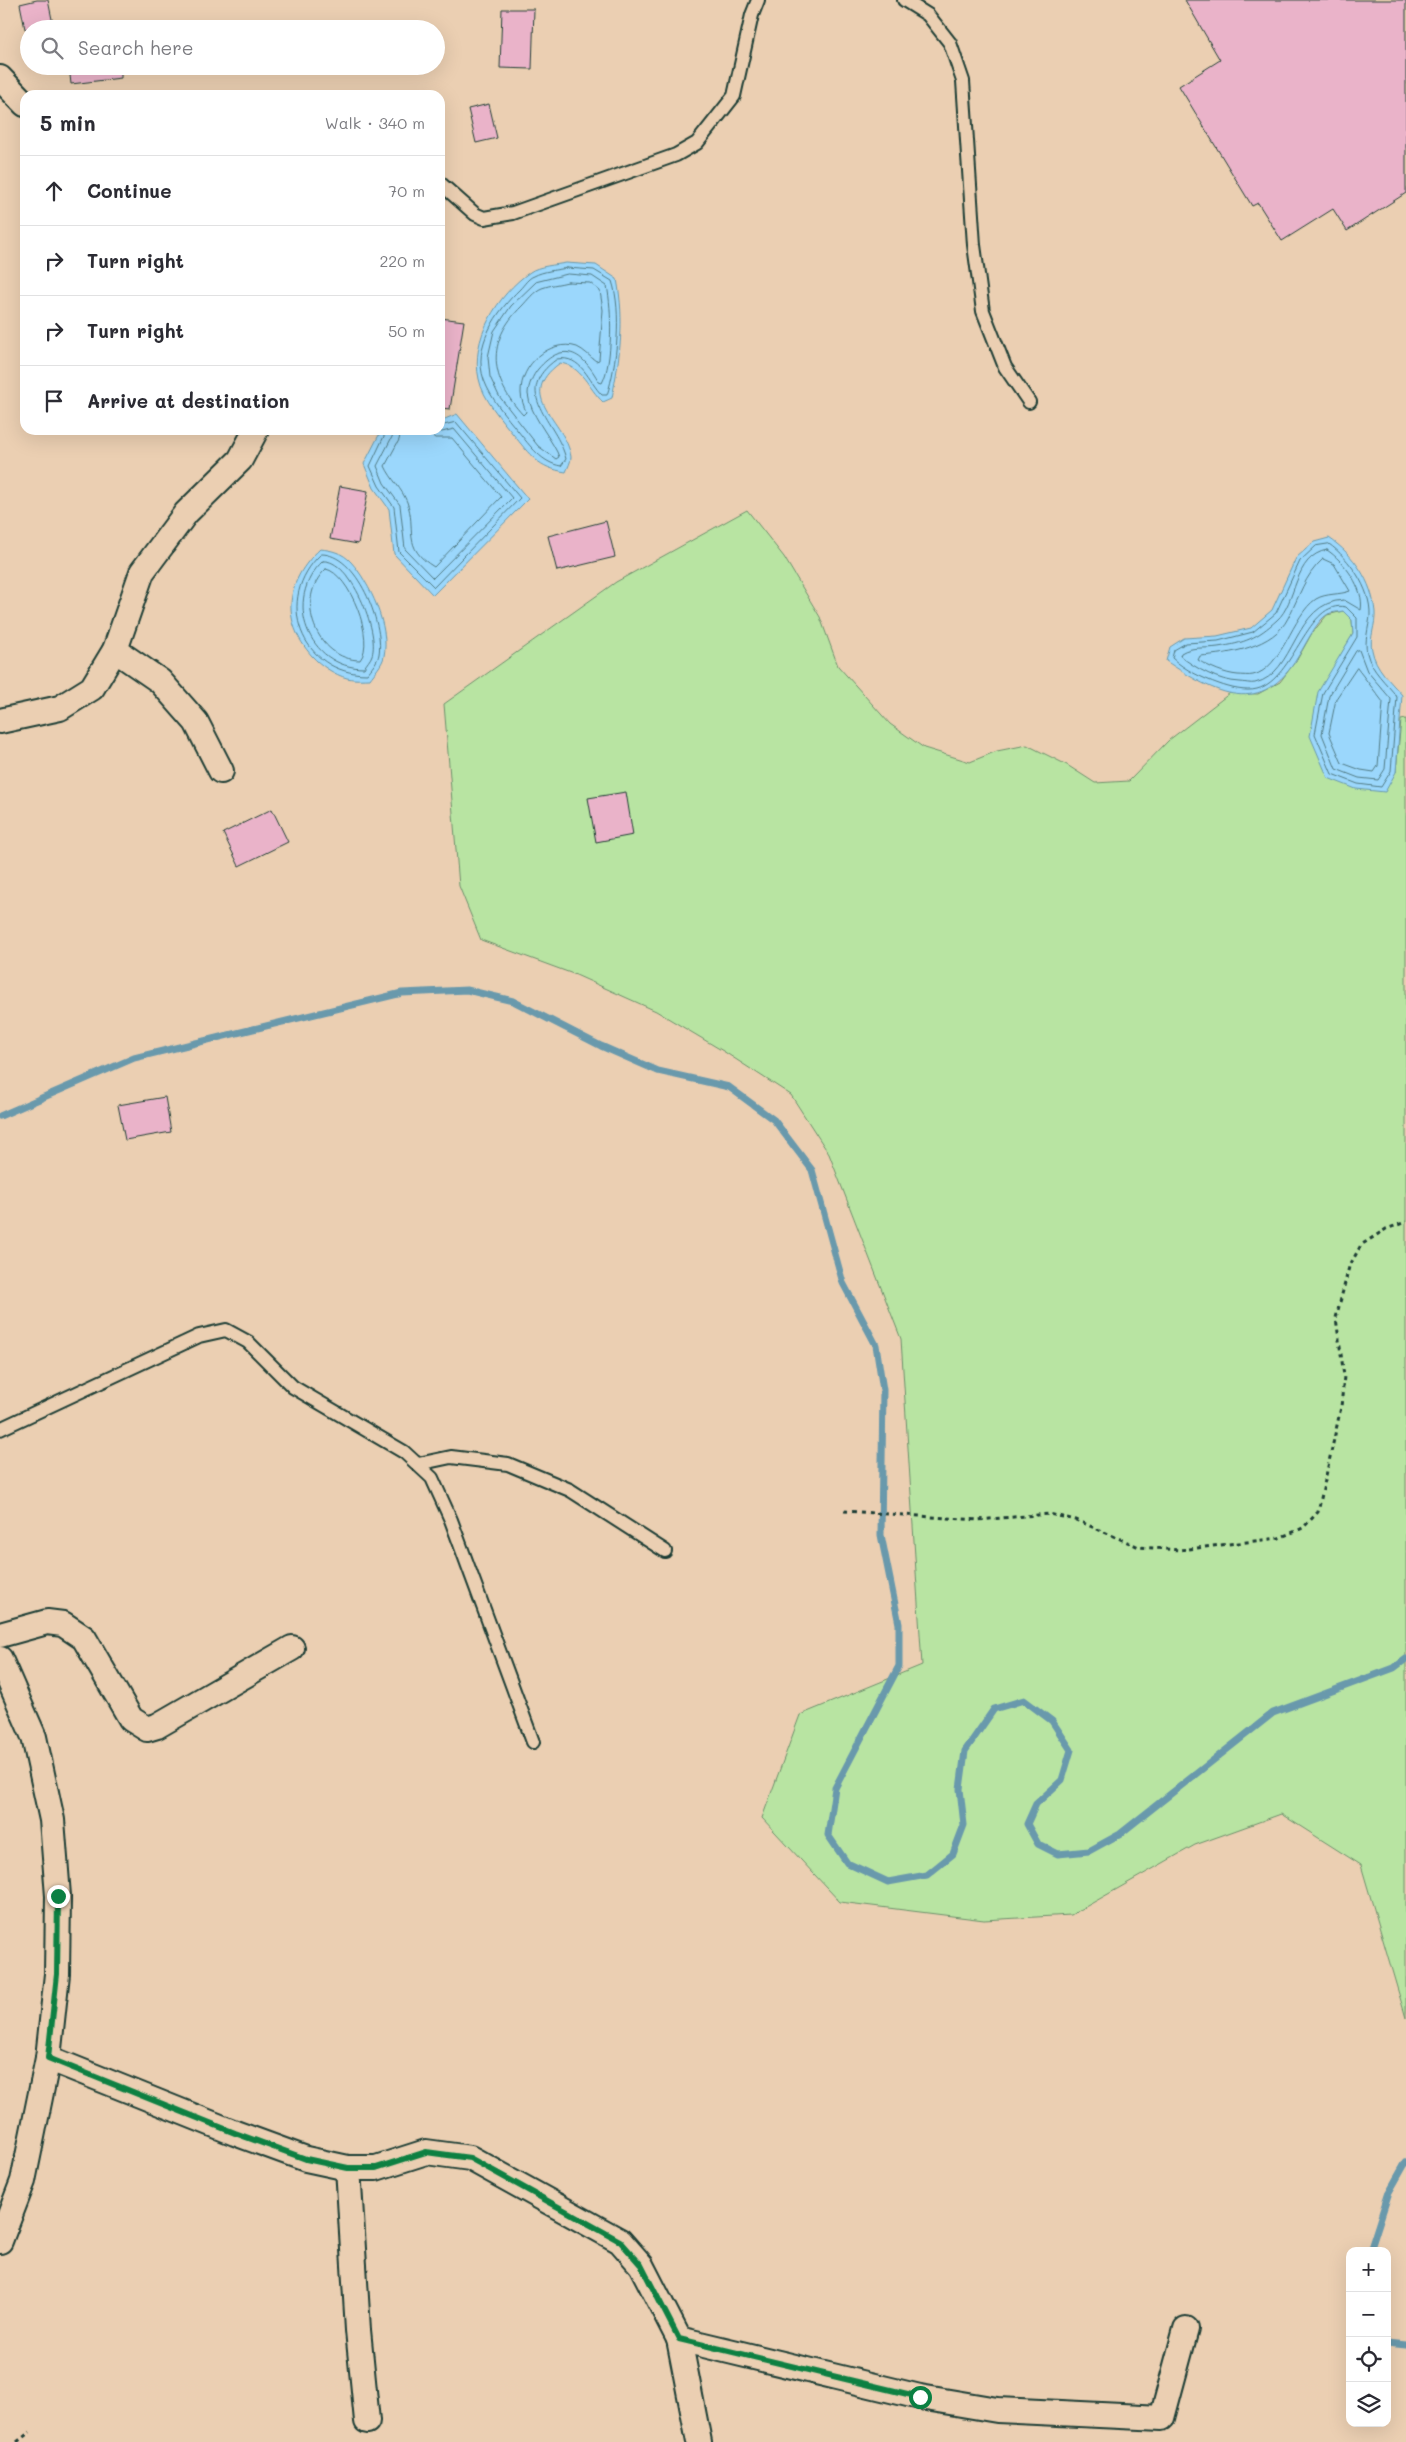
<!DOCTYPE html>
<html lang="en">
<head>
<meta charset="utf-8">
<style>
  body { margin:0; font-family:Mali,sans-serif; background:#f7f7f7; color:#2b2b33 }
  .controls { position:absolute; right:15px; bottom:15px; display:grid; overflow:hidden; border-radius:10px; box-shadow:0 5px 20px #0002 }
  .controls button { width:45px; height:45px; display:grid; place-items:center; padding:0; border:0; border-bottom:1px solid #e1e1e2; background:#fff; color:#2b2b33; font:25px sans-serif }
  .stop { position:absolute; width:15px; height:15px; margin:-11px; border:4px solid #0b8043; border-radius:50%; background:#fff }
  .stop.end { background:#0b8043; border-color:#fff; box-shadow:0 1px 5px #0008 }
  .list { margin:0; padding:0; list-style:none }
  h2 { display:flex; justify-content:space-between; align-items:center; height:65px; margin:0; padding:0 20px; font-size:21px }
  h2 small { font-size:16px; font-weight:400; color:#7c7c81 }
  .list li { display:grid; grid-template-columns:32px 1fr auto; gap:15px; align-items:center; box-sizing:border-box; height:70px; padding:0 20px; border-top:1px solid #e1e1e2 }
  .list b { display:block; font-size:19px; white-space:nowrap }
  .list em { font-size:16px; font-style:normal; color:#7c7c81 }
  .icon { flex:none; width:28px; height:28px; fill:none; stroke:currentColor; stroke-width:2; stroke-linecap:round; stroke-linejoin:round }
  .map { position:relative; flex:none; width:1406px; height:2442px; overflow:hidden }
  .search { position:absolute; background:#fff; box-shadow:0 5px 20px #0002; left:20px; top:20px; width:425px; height:55px; display:flex; align-items:center; gap:12px; box-sizing:border-box; padding:0 18px; border-radius:28px; color:#7c7c81; font-size:19px }
  .panel { position:absolute; background:#fff; box-shadow:0 5px 20px #0002; left:20px; top:90px; width:425px; height:345px; border-radius:15px }
  .map>svg:first-child { display:block }
  .green { fill:#b8e4a2; stroke:#6c906b }
  .water { fill:#9bd7fc; stroke:#6999ac }
  .lines { fill:none; stroke-linecap:round; stroke-linejoin:round }
  .shore { stroke:#517b84; stroke-width:1 }
  .stream { stroke:#6999ac; stroke-width:7 }
  .building { fill:#eab3c9; stroke:#1f3d34 }
  .lane-casing { stroke:#1f3d34; stroke-width:16 }
  .street-casing { stroke:#1f3d34; stroke-width:28 }
  .path { stroke:#1f3d34; stroke-width:3; stroke-dasharray:4 4; stroke-linecap:butt }
  .lane { stroke:#ebcfb2; stroke-width:12 }
  .street { stroke:#ebcfb2; stroke-width:24 }
  .route { stroke:#0b8043; stroke-width:6 }
</style>
</head>
<body>
<div class="map">
<svg width="1406" height="2442" viewBox="0 0 1406 2442">
  <rect width="100%" height="100%" fill="#ebcfb2"/>
  <filter id="ink" filterUnits="userSpaceOnUse"><feTurbulence type="fractalNoise" baseFrequency=".02" numOctaves="2"/><feDisplacementMap in="SourceGraphic" scale="10" xChannelSelector="R" yChannelSelector="G"/><feConvolveMatrix kernelMatrix="1 2 1 2 8 2 1 2 1" color-interpolation-filters="sRGB"/></filter>
  <g filter="url(#ink)">
    <path class="green" d="M747 510 784 557 820 617 838 666 890 724 924 748 970 762 997 751 1027 745 1067 765 1095 783 1129 781 1169 740 1230 693 1258 694 1280 682 1298 658 1312 633 1327 615 1343 611 1352 620 1353 634 1339 658 1396 772 1401 720 1406 719V2018L1361 1865 1281 1814 1195 1845 1071 1915 984 1920 840 1902 762 1818 800 1715 922 1665 901 1339 829 1154 791 1095 723 1051 656 1011 576 975 481 940 459 886 444 704 616 582Z"/>
    <g class="water">
      <path d="M566 263 596 265 617 279C625 323 620 355 612 398L603 402C588 388 582 366 560 363 513 397 566 420 571 457 571 462 568 467 566 472 538 468 530 455 513 434 501 419 483 399 479 379 470 340 497 295 530 272 538 266 556 265 566 263Z"/>
      <path d="M457 414 528 499 433 595 394 554 389 509 374 488 364 464 380 433 387 430H440V421Z"/>
      <path d="M1329 538C1354 555 1372 581 1375 612 1376 625 1369 637 1372 650 1375 668 1391 682 1402 695L1396 772 1385 792 1356 789 1328 778 1310 736 1318 692 1353 634 1352 620 1343 611C1339 612 1332 612 1328 614 1317 620 1306 644 1299 655 1262 719 1215 694 1166 661L1170 647 1184 638 1217 636 1251 628 1272 610 1296 558 1314 542Z"/>
      <path d="M320 549C332 550 343 553 351 562 370 583 390 627 384 656 383 664 374 673 370 679 363 679 354 680 347 678 335 675 320 665 312 656 280 620 286 580 320 549Z"/>
    </g>
    <g class="lines">
      <g class="shore">
        <path d="M567 268 594 270 612 281C622 311 617 365 607 395H602C588 381 582 355 557 359 509 393 557 421 566 459L561 466C542 463 530 446 518 431 506 416 491 399 484 380 472 346 497 311 520 289 524 285 528 278 534 276 543 271 557 270 567 268Z"/>
        <path d="M568 274 592 276 607 286C612 308 613 363 602 383L599 382C583 352 563 340 538 369 533 375 528 386 528 394 530 414 548 434 557 452L559 457 556 459 538 446 499 396 490 377 488 357 494 331 511 306 536 282Z"/>
        <path d="M568 282 590 283 600 291 603 310 599 360 596 361C590 357 584 350 577 347 550 338 520 365 521 393 521 399 524 406 526 412L523 415C490 379 485 342 522 306 527 301 534 291 542 288 550 285 560 284 568 282Z"/>
        <path d="M387 430 370 466 379 486 394 507 399 552 434 587 520 498 456 422 440 426"/>
        <path d="M394 430 392 437 377 466 384 483 400 505 405 549 433 578 512 498 454 429 442 432 434 430"/>
        <path d="M401 430 399 440 385 466C391 479 402 489 407 502 417 529 401 547 434 567L501 497 452 438H435L424 430"/>
        <path d="M1329 544C1349 558 1371 589 1370 615 1369 628 1364 640 1367 653 1371 671 1387 683 1397 697L1391 771 1381 787 1358 784 1332 774 1315 734 1323 693 1357 637V618L1346 607C1307 598 1295 679 1257 689 1246 692 1230 688 1219 684 1202 678 1185 670 1172 658L1174 650 1186 643 1218 641 1253 632 1276 613 1300 561 1316 546Z"/>
        <path d="M1327 550C1344 561 1365 589 1361 610L1344 600C1293 602 1296 674 1255 683 1251 684 1244 682 1240 682 1218 681 1197 669 1180 656L1181 653C1192 646 1205 649 1218 647 1245 643 1257 638 1277 620 1297 603 1293 556 1327 550Z"/>
        <path d="M321 554C357 553 384 624 379 654 378 661 371 669 367 674 301 674 273 599 321 554Z"/>
        <path d="M1323 559 1334 564 1350 591C1340 595 1326 593 1316 599 1292 615 1282 669 1253 675 1249 676 1242 675 1238 675 1225 674 1209 667 1198 660L1200 656C1229 654 1274 647 1288 618 1300 596 1304 576 1323 559Z"/>
        <path d="M323 561C350 558 380 632 372 655 371 659 366 664 364 668 308 668 282 599 323 561Z"/>
        <path d="M326 569C349 573 376 641 360 660 317 660 293 599 326 569Z"/>
        <path d="M1359 650 1367 671 1391 699 1385 769 1378 780 1359 778 1336 769 1322 734 1329 696 1356 651Z"/>
        <path d="M1357 668 1383 702 1378 766 1374 772 1361 770 1342 763 1329 733 1336 699Z"/>
      </g>
      <g class="stream">
        <path d="M0 1116 134 1058 402 993 467 990 513 1001 601 1046 658 1071 729 1087 774 1120 812 1170 843 1283 876 1345 883 1390 881 1535 899 1624V1666L835 1788 828 1835 847 1863 888 1882 927 1875 953 1854 964 1825 960 1789 965 1751 994 1709 1024 1700 1052 1721 1071 1750 1062 1780 1036 1804 1027 1824 1038 1844 1058 1854 1089 1851 1120 1834 1273 1713 1394 1668 1406 1659"/>
        <path d="M1370 2251 1389 2192 1406 2162"/>
        <path d="M1387 2343 1406 2345"/>
      </g>
    </g>
    <g class="building">
      <path d="M37 0H48L54 29H25L20 4Z"/>
      <path d="M1185 0H1406V193L1347 231 1333 209 1282 241 1258 203 1252 206 1179 86 1220 60Z"/>
      <path d="M502 9H534L532 69 500 68Z"/>
      <path d="M69 66H121V78L71 84Z"/>
      <path d="M489 104 497 138 476 143 468 109Z"/>
      <path d="M440 318 464 321 450 409 440 408Z"/>
      <path d="M340 486 368 491 358 544 330 539Z"/>
      <path d="M606 521 615 557 557 571 548 536Z"/>
      <path d="M626 792 633 835 596 842 588 798Z"/>
      <path d="M272 809 288 842 239 866 223 833Z"/>
      <path d="M165 1097 171 1132 125 1140 118 1105Z"/>
    </g>
    <g class="lines">
      <g class="lane-casing">
        <g id="lane">
          <path d="M904 0 928 15 950 43 963 81 974 245 983 311 1005 367 1029 402"/>
          <path d="M440 183 475 214 484 218 513 213 676 155 697 143 734 96 752 15 758 0"/>
          <path d="M0 1429 199 1336 226 1330 248 1342 293 1387 404 1452 432 1478 451 1520 533 1742"/>
          <path d="M418 1464 451 1457 508 1464 570 1490 665 1551"/>
        </g>
      </g>
      <g class="street-casing">
        <g id="street">
          <path d="M0 78 25 104"/>
          <path d="M115 650 160 681 196 722 221 771"/>
          <path d="M0 721 60 708 92 688 115 650 142 572 186 513 240 460 256 430"/>
          <path d="M0 1635 47 1622 63 1624 84 1638 131 1719 147 1729 157 1726 292 1648"/>
          <path d="M0 1659 34 1737 52 1820 58 1896 57 1974 48 2058 23 2181 0 2241"/>
          <path d="M48 2058 235 2133 306 2159 348 2168H376L426 2152 470 2158 620 2241 641 2265 679 2339 920 2397 997 2410 1162 2418 1186 2329"/>
          <path d="M348 2168 358 2330 367 2421"/>
          <path d="M679 2339 699 2442"/>
        </g>
      </g>
      <g class="path">
        <path d="M844 1511 978 1520 1049 1514 1076 1520 1139 1547 1180 1550 1279 1538 1303 1528 1318 1512 1341 1407 1344 1376 1336 1318 1349 1267 1361 1245 1386 1229 1406 1222"/>
        <path d="M17 2442 30 2432"/>
      </g>
      <use href="#lane" class="lane"/>
      <use href="#street" class="street"/>
    </g>
  </g>
  <g class="lines" filter="url(#ink)">
    <path class="route" d="M58 1896 57 1974 48 2058 235 2133 306 2159 348 2168H376L426 2152 470 2158 620 2241 641 2265 679 2339 920 2397"/>
  </g>
</svg>
<div class="controls">
<button>+</button>
<button>−</button>
<button><svg class="icon" aria-label="locate" viewBox="0 0 24 24"><circle cx="12" cy="12" r="6"/><path d="M12 2v4M12 18v4M2 12h4M18 12h4"/></svg></button>
<button><svg class="icon" aria-label="layers" viewBox="0 0 24 24"><path d="M12 4l9 5-9 5-9-5zM3 14l9 5 9-5"/></svg></button>
</div>
<div class="stop" style="left:920px;top:2397px"></div>
<div class="stop end" style="left:58px;top:1896px"></div>
<div class="search"><svg class="icon" aria-label="search" viewBox="0 0 24 24"><circle cx="10" cy="10" r="6"/><path d="M15 15l6 6"/></svg>Search here</div>
<section class="panel">
<h2>5 min<small>Walk · 340 m</small></h2>
<ul class="list">
<li><svg class="icon" aria-label="ahead" viewBox="0 0 24 24"><path d="M12 20V5M6 11l6-6 6 6"/></svg><div><b>Continue</b></div><em>70 m</em></li>
<li><svg class="icon" aria-label="right" viewBox="0 0 24 24"><path d="M7 20v-9h11M14 6l5 5-5 5"/></svg><div><b>Turn right</b></div><em>220 m</em></li>
<li><svg class="icon" aria-label="right" viewBox="0 0 24 24"><path d="M7 20v-9h11M14 6l5 5-5 5"/></svg><div><b>Turn right</b></div><em>50 m</em></li>
<li><svg class="icon" aria-label="arrive" viewBox="0 0 24 24"><path d="M6 21V4h12l-3 4 3 4H6"/></svg><div><b>Arrive at destination</b></div></li>
</ul>
</section>
</div>
</body>
</html>
